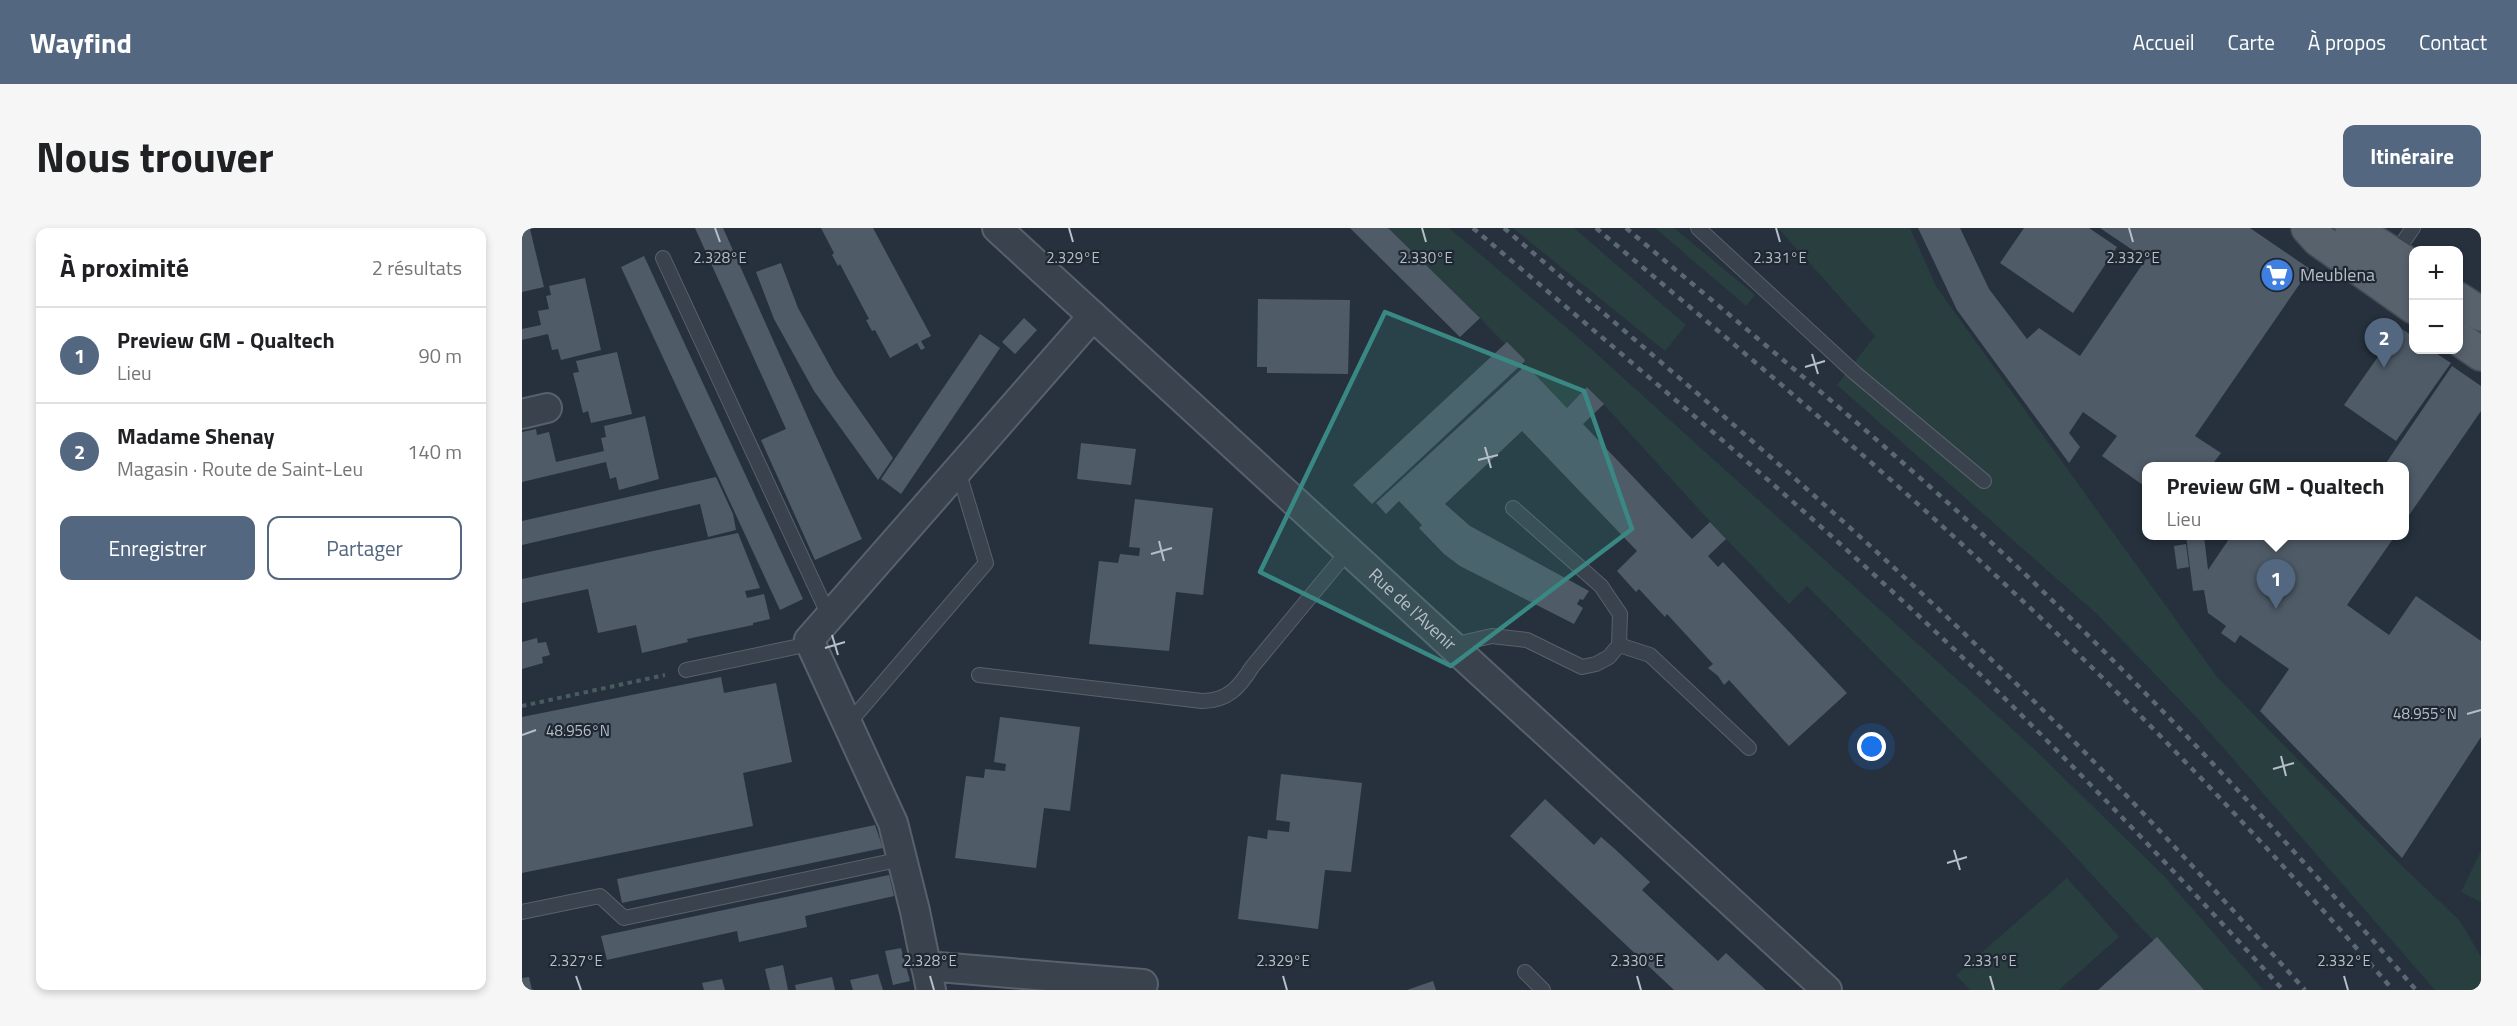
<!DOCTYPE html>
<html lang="fr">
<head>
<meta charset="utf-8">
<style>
  body { margin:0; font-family:"Titillium Web",sans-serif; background:#f6f6f6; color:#202124 }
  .controls { position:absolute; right:18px; top:18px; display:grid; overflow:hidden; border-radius:12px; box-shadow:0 3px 9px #0003 }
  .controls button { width:54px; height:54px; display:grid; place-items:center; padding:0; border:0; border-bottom:2px solid #e0e0e0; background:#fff; color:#202124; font:30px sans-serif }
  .you { position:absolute; left:1350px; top:519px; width:21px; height:21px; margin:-15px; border:4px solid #fff; border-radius:50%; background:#1a73e8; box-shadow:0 0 0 9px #1a73e833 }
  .badge { display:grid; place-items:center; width:39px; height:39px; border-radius:50%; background:#536780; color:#fff; font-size:20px; font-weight:700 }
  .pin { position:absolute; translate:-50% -50px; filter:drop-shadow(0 2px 3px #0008) }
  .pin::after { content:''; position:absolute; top:32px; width:21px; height:18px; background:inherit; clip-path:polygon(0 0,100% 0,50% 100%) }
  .popup { position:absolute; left:1620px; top:234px; width:267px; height:78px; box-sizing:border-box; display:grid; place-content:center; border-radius:12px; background:#fff; filter:drop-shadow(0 2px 4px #0005); font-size:20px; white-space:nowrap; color:#757577 }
  .popup b { font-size:22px; color:#202124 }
  .popup::after { content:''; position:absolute; left:50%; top:100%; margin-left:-12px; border:12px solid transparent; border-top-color:#fff }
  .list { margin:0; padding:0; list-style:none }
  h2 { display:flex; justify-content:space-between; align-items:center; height:78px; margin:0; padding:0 24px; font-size:26px }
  h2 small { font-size:20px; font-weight:400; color:#757577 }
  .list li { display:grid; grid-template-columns:39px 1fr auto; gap:18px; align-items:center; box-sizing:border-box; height:96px; padding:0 24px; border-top:2px solid #e0e0e0 }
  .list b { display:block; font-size:22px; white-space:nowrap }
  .list p { margin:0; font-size:20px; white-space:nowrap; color:#757577 }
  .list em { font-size:20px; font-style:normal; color:#757577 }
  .actions { display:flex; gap:12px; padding:18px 24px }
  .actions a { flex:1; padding:14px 0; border:2px solid #536780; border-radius:12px; text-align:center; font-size:21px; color:#536780 }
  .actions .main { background:#536780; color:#fff }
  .map { position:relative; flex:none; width:1959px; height:762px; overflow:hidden; border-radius:12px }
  header { display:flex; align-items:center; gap:36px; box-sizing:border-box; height:84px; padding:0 30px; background:#536780; color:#fff }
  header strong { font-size:28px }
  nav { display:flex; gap:33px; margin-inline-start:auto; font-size:21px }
  .intro { display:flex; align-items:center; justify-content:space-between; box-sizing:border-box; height:144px; padding:0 36px }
  h1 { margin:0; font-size:42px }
  .button { padding:15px 27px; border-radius:12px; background:#536780; color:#fff; font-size:21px; font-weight:700 }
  main { display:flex; gap:36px; padding:0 36px }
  aside { flex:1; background:#fff; border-radius:12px; box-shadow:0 3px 9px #0003 }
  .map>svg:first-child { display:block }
  .green { fill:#293f3f }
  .building { fill:#4f5c68 }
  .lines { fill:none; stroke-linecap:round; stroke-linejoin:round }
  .service-casing { stroke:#58616b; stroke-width:16 }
  .minor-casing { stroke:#58616b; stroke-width:32 }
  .primary-casing { stroke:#434c56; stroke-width:36 }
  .path { stroke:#485c5d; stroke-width:4; stroke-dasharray:4.5 4.5; stroke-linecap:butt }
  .service { stroke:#3a434d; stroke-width:14 }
  .minor { stroke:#3a434d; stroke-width:28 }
  .primary { stroke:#58626d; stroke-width:33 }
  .rail { stroke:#5c6774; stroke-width:4.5; stroke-dasharray:6 6; stroke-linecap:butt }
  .marked { fill:#398884; fill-opacity:0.2; stroke:#398884; stroke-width:4.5; stroke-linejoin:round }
  .ticks { fill:none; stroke:#b6bec8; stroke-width:2 }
  .labels { text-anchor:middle; stroke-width:4.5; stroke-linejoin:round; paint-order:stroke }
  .poi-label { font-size:18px; fill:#b6bec8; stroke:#1f2832; text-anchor:start }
  .street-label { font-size:18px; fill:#b6bec8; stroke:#1f2832 }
  .ticks-label { font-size:15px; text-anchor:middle; fill:#b6bec8; stroke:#1f2832; stroke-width:4.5; stroke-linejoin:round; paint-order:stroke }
</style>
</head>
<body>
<header>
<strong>Wayfind</strong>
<nav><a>Accueil</a><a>Carte</a><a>À propos</a><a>Contact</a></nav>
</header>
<div class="intro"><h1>Nous trouver</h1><a class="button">Itinéraire</a></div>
<main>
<aside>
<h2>À proximité<small>2 résultats</small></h2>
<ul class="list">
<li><span class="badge">1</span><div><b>Preview GM - Qualtech</b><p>Lieu</p></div><em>90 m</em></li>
<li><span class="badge">2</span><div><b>Madame Shenay</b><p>Magasin · Route de Saint-Leu</p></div><em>140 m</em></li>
</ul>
<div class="actions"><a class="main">Enregistrer</a><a>Partager</a></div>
</aside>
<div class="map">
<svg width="1959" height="762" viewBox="0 0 1959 762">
  <rect width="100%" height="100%" fill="#26313d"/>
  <g class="green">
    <path d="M862 0H927L1058 111 1510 519 1642 648 1741 762H1677L1535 609 1285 358 1267 376 1204 311 1066 159 1045 180 958 90Z"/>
    <path d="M991 0H1052L1164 97 1143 123Z"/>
    <path d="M1133 0H1152L1233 67 1224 78Z"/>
    <path d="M1256 0H1388L1415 60 1695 449 1879 637 1938 693 1959 729V762H1913L1678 493 1575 386 1315 157 1353 108Z"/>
    <path d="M1959 623V674L1939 664Z"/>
    <path d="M1545 650 1597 709 1537 762H1448L1434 747Z"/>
  </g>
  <g class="building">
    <path d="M173 0H201L340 311 293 332 239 212 264 201Z"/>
    <path d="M299 0H351L409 108 399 113 403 120 399 122 395 115 368 130 353 102 350 103 344 92 347 91 318 36 316 38 310 27 312 25Z"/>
    <path d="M828 0H866L958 90 938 109Z"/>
    <path d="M1396 0H1438L1467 61 1505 111 1517 100 1558 128 1624 31 1578 0H1728L1788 41 1673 208 1699 225 1689 238H1625V260L1580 228 1595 208 1561 184 1547 205 1558 219 1547 235 1435 82Z"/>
    <path d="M1502 0H1567L1595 19 1551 85 1478 35Z"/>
    <path d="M8 1 22 59 0 64V3Z"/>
    <path d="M122 28 281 371 258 382 99 39Z"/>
    <path d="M259 35 276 80 313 147 371 230 356 252 292 163 252 91 234 44Z"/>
    <path d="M63 50 79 122 39 132 36 121 30 122 26 106 0 112V101L19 97 16 83 27 81 24 68 29 67 27 58Z"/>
    <path d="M736 71 828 72 826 146 745 145V139H735Z"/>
    <path d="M502 90 515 102 493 126 480 114Z"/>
    <path d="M1877 99 1892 109V122H1909L1929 135 1874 213 1822 177Z"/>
    <path d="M458 106 478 120 379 266 359 251Z"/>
    <path d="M985 114 1003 132 1002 134 850 276 831 257Z"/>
    <path d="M95 124 110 186 69 195 66 183 61 185 51 145 57 144 54 133Z"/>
    <path d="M1004 137 1045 180 1065 159 1082 176 1061 196 1170 311 1188 294 1204 311 1186 328 1196 339 1201 334 1325 465 1267 518 1207 452 1202 457 1196 448 1186 440 1191 436 1145 386 1143 389 1117 361 1114 364 1095 343 1115 323 1000 203 923 276 948 298 1067 363 1061 372 1058 371 1055 376 1061 380 1052 396 938 338 922 326 897 300 900 297 877 273 864 286 854 275Z"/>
    <path d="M1930 138 1959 158V183L1883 293V238H1862Z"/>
    <path d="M123 188 137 251 97 262 94 249 88 251 84 234 0 254V204L14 201 15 207 27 204 34 234 82 223 79 210 84 209 82 198Z"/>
    <path d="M559 215 614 221 609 257 555 251Z"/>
    <path d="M194 249 211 286 214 302 186 309 178 276 0 317V293Z"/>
    <path d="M613 271 691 280 681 367 654 364 647 423 567 416 577 333 596 335 598 326 617 328 618 320 607 319Z"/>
    <path d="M216 305 238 360 223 363 225 370 242 366 248 391 231 395V397L165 411 166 414 120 425 114 397 76 405 66 361 0 375V351Z"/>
    <path d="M1664 308H1682L1686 342 1709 308H1873L1825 377 1867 407 1894 368 1959 413V509L1880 630 1738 483 1767 441 1718 407 1713 415 1699 405 1704 398 1686 385 1682 362 1671 363Z"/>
    <path d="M1664 316 1667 339 1655 341 1652 318Z"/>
    <path d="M15 410 16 415 24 414 28 427 20 429 21 435 0 441V414Z"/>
    <path d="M199 449 202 465 254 455 270 534 221 545 231 598 0 645V489Z"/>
    <path d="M478 489 558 499 548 583 522 580 514 640 433 630 444 548 462 550 463 541 483 543 484 536 472 534Z"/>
    <path d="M759 546 840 555 829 644 803 642 796 701 716 691 726 608 745 611 746 602 767 604 768 594 754 592Z"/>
    <path d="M1023 571 1072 617 1079 609 1094 622 1128 654 1120 662 1196 733 1204 725 1244 762H1152L988 608Z"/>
    <path d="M353 597 361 620 100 675 95 651Z"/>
    <path d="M367 647 372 668 283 688 285 699 217 714 215 703 85 732 79 708Z"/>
    <path d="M1635 709 1682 762H1576Z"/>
    <path d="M379 720 388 753 371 757 363 723Z"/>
    <path d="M261 737 266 762H248L243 741Z"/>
    <path d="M356 746 361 762H331L328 752Z"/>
    <path d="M7 749 10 762H0V750Z"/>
    <path d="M310 749 313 762H274L273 757Z"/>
    <path d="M200 751 203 762H182L180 755Z"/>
    <path d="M911 753 914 762H885Z"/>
  </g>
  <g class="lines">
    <g class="service-casing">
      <g id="service">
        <path d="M1176 0 1333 145 1462 253"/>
        <path d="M1872 27 1891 0"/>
        <path d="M141 30 307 388"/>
        <path d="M930 417 970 408 1005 412 1060 439 1074 436 1087 429 1097 417 1098 386 1079 358 991 280"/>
        <path d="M1097 417 1128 427 1227 520"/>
        <path d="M164 442 278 418 287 412"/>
        <path d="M457 447 680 473C705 473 717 460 730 439L827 322"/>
        <path d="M326 496 464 335 436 242"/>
        <path d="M0 684 78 668 102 690 380 631"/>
        <path d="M1003 744 1021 762"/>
      </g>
    </g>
    <g class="minor-casing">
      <g id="minor">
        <path id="s1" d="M475 0 1305 762"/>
        <path d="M0 186 25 180"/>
        <path d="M404 738 621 756"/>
        <path d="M409 762 393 683 371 595 287 412 571 88"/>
      </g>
    </g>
    <g class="primary-casing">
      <g id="primary">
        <path d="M1786 0 1797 12 1892 79"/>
        <path d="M1830 0 1892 40"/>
        <path d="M1936 71 1959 86"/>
        <path d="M1936 110 1959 126"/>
      </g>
    </g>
    <path class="path" d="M0 478 143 447"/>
    <use href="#service" class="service"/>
    <use href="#minor" class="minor"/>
    <use href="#primary" class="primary"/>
    <g class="rail">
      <path d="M951 0C1125 148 1303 295 1467 455 1568 554 1666 657 1761 762"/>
      <path d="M982 0C1149 143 1319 285 1477 439 1584 542 1684 652 1783 762"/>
      <path d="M1074 0C1214 118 1355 235 1488 361 1623 487 1750 622 1871 762"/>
      <path d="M1104 0C1239 114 1377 226 1505 348 1642 479 1771 619 1894 762"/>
    </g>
  </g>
  <path class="marked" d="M863 84 1062 163 1110 301 929 438 738 344Z"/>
  <path class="ticks" d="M193 0 198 14M547 0 551 14M900 0 904 14M1254 0 1258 14M1607 0 1611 14M1290 126 1296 146M1283 139 1303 133M963 219 969 240M956 232 976 227M637 313 642 333M629 326 650 320M310 407 316 427M303 420 323 414M1945 486 1959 482M0 507 14 502M1759 528 1764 548M1751 541 1772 535M1432 622 1438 642M1425 635 1445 629M54 748 59 762M408 748 412 762M761 748 765 762M1115 748 1119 762M1468 748 1472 762M1822 748 1826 762"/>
  <defs>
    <g id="supermarket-disc" transform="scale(1.725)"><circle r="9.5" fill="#3f7fe0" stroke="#1f2832"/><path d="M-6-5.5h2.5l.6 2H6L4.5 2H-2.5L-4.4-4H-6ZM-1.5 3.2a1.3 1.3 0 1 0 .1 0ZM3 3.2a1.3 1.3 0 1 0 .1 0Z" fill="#fff"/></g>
  </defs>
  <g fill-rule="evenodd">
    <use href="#supermarket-disc" x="1755" y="47"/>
  </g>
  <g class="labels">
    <g class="poi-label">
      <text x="1778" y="53">Meublena</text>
    </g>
    <g class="street-label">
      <text dy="6" stroke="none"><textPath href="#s1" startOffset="564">Rue de l'Avenir</textPath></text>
    </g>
  </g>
  <g class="ticks-label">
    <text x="198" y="35">2.328°E</text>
    <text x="551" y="35">2.329°E</text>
    <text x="904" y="35">2.330°E</text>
    <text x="1258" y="35">2.331°E</text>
    <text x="1611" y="35">2.332°E</text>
    <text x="1903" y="491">48.955°N</text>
    <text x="56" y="508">48.956°N</text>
    <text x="54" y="738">2.327°E</text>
    <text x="408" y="738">2.328°E</text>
    <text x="761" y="738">2.329°E</text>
    <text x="1115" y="738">2.330°E</text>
    <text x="1468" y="738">2.331°E</text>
    <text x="1822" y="738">2.332°E</text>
  </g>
</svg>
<div class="controls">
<button>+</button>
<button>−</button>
</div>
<div class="you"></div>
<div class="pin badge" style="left:1754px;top:381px">1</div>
<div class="popup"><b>Preview GM - Qualtech</b>Lieu</div>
<div class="pin badge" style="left:1862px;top:140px">2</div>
</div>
</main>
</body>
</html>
